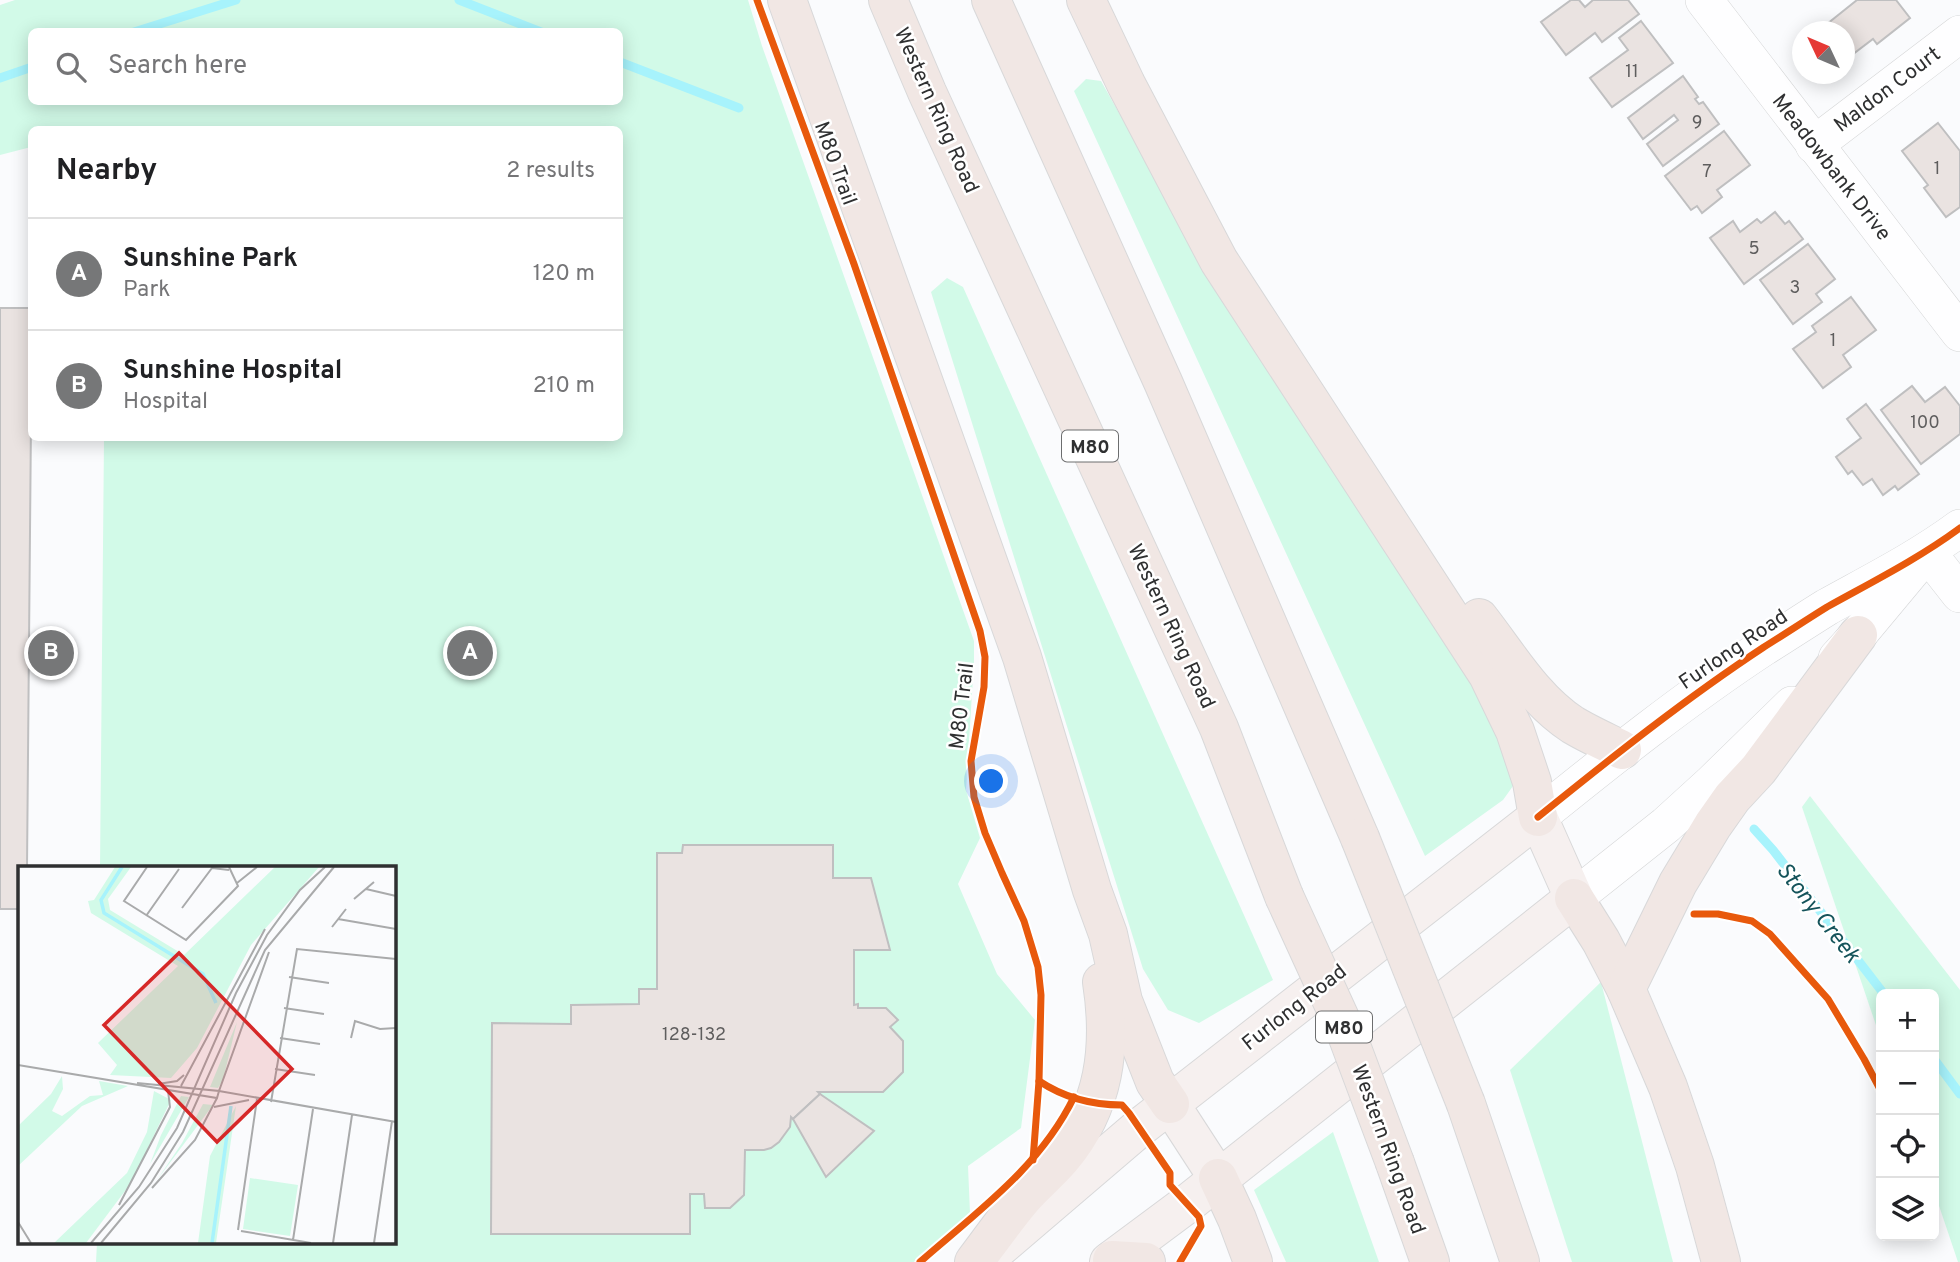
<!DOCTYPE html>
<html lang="en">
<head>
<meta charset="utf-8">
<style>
  body { margin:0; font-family:Overpass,sans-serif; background:#f6f6f6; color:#202124 }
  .controls { position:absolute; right:21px; bottom:21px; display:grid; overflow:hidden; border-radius:10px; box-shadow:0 4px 18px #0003 }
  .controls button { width:63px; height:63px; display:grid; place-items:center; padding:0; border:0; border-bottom:2px solid #e0e0e0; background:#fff; color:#202124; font:35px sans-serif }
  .compass { position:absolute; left:1792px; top:21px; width:63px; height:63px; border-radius:50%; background:#fff; box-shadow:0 4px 18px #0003; rotate:314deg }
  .you { position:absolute; left:992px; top:782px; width:24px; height:24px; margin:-18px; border:5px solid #fff; border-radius:50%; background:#1a73e8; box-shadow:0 0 0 10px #1a73e833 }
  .badge { display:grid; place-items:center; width:46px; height:46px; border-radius:50%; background:#767778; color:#fff; font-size:23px; font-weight:700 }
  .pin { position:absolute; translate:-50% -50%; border:4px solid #fff; box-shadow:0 2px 7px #0006 }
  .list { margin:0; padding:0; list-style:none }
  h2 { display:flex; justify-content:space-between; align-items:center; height:91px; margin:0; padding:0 28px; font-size:30px }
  h2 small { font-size:23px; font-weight:400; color:#757577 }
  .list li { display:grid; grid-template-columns:46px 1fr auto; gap:21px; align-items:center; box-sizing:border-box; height:112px; padding:0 28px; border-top:2px solid #e0e0e0 }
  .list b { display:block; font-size:26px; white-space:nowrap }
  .list p { margin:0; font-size:23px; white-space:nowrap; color:#757577 }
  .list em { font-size:23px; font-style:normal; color:#757577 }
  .icon { flex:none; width:38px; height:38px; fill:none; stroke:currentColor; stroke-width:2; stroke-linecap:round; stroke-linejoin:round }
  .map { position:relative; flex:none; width:1960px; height:1262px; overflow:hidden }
  .search { position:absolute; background:#fff; box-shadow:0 4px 18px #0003; left:28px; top:28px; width:595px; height:77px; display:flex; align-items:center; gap:18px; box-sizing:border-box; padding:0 24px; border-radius:10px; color:#757577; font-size:26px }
  .panel { position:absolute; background:#fff; box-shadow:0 4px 18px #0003; left:28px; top:126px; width:595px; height:315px; border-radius:10px }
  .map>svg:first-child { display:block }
  .green { fill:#d2fae8; fill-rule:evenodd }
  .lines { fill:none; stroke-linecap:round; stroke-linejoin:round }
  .stream { stroke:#a7f3fc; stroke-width:9 }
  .building { fill:#eae3e1; stroke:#bfbfc0; stroke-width:2 }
  .minor-casing { stroke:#d5d6d7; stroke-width:38 }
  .major-casing { stroke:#d8d8d9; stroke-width:40 }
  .highway-casing { stroke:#d8d8d9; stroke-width:40 }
  .minor { stroke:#fefeff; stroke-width:37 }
  .major { stroke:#f6f0ef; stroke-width:38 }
  .highway { stroke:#f1e7e4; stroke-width:38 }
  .highway-bridge-casing { stroke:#d8d8d9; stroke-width:40; stroke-linecap:butt }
  .highway-bridge { stroke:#f1e7e4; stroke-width:38 }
  .cycleway-casing { stroke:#fff; stroke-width:11 }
  .cycleway { stroke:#e8590c; stroke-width:7 }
  .labels { text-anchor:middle; stroke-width:5; stroke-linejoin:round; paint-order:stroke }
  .number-label { font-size:18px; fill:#5f5e5e }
  .shield { fill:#fff; stroke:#6d6e6f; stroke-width:2 }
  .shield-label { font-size:19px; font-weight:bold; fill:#2f3031 }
  .street-label { font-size:21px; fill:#2f3031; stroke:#fff }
  .water-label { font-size:23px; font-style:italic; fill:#15545b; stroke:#fff }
  .inset-river { fill:none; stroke:#a7f3fc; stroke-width:3.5 }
  .inset-road { fill:none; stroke:#a9aaab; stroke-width:2 }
  .view { fill:#d62828; fill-opacity:0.15; stroke:#d62828; stroke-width:3.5 }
  .inset-edge { fill:none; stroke:#2f3031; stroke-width:3.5 }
</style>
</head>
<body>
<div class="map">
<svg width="1960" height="1262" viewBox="0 0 1960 1262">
  <rect width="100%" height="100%" fill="#fafbfd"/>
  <g class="green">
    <path d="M15 0H748L762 46 974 641V661L966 790 980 838 958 884 997 974 1035 1020 1021 1128 968 1166 970 1213 914 1262H96L97 1243H394V868H100L104 438H620V130H32L31 147 0 155V5ZM32 32H620V102H32Z"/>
    <path d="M1086 79 1101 81 1207 269 1471 682 1501 746 1513 786 1503 800 1425 856 1074 91Z"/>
    <path d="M947 278 963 287 1273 980 1199 1023 1168 1010 1143 969 931 292Z"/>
    <path d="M1810 796 1960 990V1262H1958L1934 1191V994H1881V1040L1802 807Z"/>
    <path d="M1601 982 1673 1262H1572L1510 1070Z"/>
    <path d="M1333 1132 1379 1262H1286L1254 1190Z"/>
  </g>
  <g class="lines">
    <g class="stream">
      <path d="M459 0 541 32"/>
      <path d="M134 32 236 0"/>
      <path d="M620 62 739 108"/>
      <path d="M0 78 32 67"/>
      <path d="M1754 829 1773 850 1884 994"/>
      <path d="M1934 1059 1960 1094"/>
    </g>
  </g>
  <g class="building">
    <path d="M1571 0H1579L1585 7 1593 0H1628L1639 14 1602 42 1595 33 1566 55 1541 22Z"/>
    <path d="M1857 0H1896L1910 18 1877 44 1873 39 1844 61V32H1817Z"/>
    <path d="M1641 21 1673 63 1612 107 1590 78 1628 50 1619 38Z"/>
    <path d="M1683 76 1698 97 1695 99 1699 104 1703 102 1719 124 1663 166 1647 144 1678 120 1674 115 1643 139 1628 118Z"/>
    <path d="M1938 123 1960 151V207L1946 217 1924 188 1928 185 1902 151Z"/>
    <path d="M1724 131 1750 165 1717 190 1722 197 1702 213 1697 206 1691 210 1665 176Z"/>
    <path d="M1775 212 1785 224 1789 221 1803 239 1744 284 1710 238 1733 221 1740 232 1757 219 1761 223Z"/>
    <path d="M1808 244 1835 279 1816 294 1822 302 1793 324 1760 280Z"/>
    <path d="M1851 297 1876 330 1843 355 1851 367 1823 388 1793 349 1816 332 1812 326Z"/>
    <path d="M0 308H32L27 868H19V909H0Z"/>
    <path d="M1912 386 1925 402 1945 387 1960 406V434L1921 464 1881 410Z"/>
    <path d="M1866 404 1919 474 1898 490 1895 486 1883 495 1872 479 1863 485 1852 471 1848 474 1836 457 1861 438 1847 419Z"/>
    <path d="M683 845H833V878H871L890 950H854V1005L858 1004V1008H886L898 1020 890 1027 903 1041V1072L883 1092H818L820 1094 793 1119 791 1117 790 1127 779 1142 771 1148 764 1150H745L744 1195 730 1208H705L704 1194H690V1234H491L492 1023 571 1024V1005L639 1004V989H657V853H682Z"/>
    <path d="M820 1094 874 1131 826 1177 793 1119Z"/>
  </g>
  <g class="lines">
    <g class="minor-casing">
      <g id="minor">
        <path d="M1704 0 1960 333"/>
        <path d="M1814 145 1960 34"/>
        <path d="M1927 552 1960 594"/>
        <path d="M1837 658 1858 635 1913 569"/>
        <path d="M1538 817C1611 758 1685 699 1764 647 1785 634 1806 620 1827 607 1872 582 1918 559 1960 528"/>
        <path d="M1574 898 1666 825 1711 784 1792 705"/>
      </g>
    </g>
    <g class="major-casing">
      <g id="major">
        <path d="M1170 1104 1218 1178"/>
        <path d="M987 1258 1139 1128 1538 817 1574 898 1187 1204 1109 1262"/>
      </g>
    </g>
    <g class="highway-casing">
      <g id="highway">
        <path d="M787 0 1022 657 1092 890 1108 934 1123 1001 1155 1082 1170 1104"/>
        <path d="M888 0 927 92 1219 728 1284 896"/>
        <path d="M991 0 1163 382 1360 838"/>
        <path d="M1086 0 1126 84 1219 261 1488 675 1515 731 1532 782 1538 817"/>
        <path d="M1479 618C1508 655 1533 699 1573 725 1588 734 1606 742 1622 750"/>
        <path d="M1574 898 1601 941 1626 989 1668 1087 1695 1166 1721 1262"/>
        <path d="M1626 989 1678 883 1713 825 1732 798 1758 770 1858 635"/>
        <path d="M1466 1104 1520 1262"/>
        <path d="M1395 1163 1430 1262"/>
        <path d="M1218 1178 1237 1219 1253 1262"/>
        <path d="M1112 1260 1146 1262"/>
        <path d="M974 1262C990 1241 1006 1218 1023 1198 1035 1184 1049 1173 1061 1159 1105 1107 1112 1047 1102 982"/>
      </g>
    </g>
    <use href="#minor" class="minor"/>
    <use href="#major" class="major"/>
    <use href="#highway" class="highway"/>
    <g class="highway-bridge-casing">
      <g id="highway-bridge">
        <path d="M1360 838 1466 1104"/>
        <path d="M1284 896 1344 1027 1395 1163"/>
      </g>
    </g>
    <use href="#highway-bridge" class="highway-bridge"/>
    <g class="cycleway-casing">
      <g id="cycleway">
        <path d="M757 0 854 264 980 631 985 657 984 687 971 761 974 797 985 833 1002 873 1024 921 1038 967 1041 995 1039 1081 1033 1160"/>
        <path d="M1538 817C1611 758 1685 699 1764 647 1785 634 1806 620 1827 607 1872 582 1918 559 1960 528"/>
        <path d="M1694 914H1718L1752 921 1770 934 1828 999 1864 1059 1881 1091"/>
        <path d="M1039 1081C1063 1097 1093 1105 1122 1105L1129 1113 1170 1173V1185L1199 1217 1201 1226 1180 1262"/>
        <path d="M920 1262C977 1212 1040 1167 1074 1097"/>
      </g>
    </g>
    <use href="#cycleway" class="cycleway"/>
  </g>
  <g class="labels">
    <g class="number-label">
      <text x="1632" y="77">11</text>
      <text x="1697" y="128">9</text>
      <text x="1937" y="174">1</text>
      <text x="1707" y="177">7</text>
      <text x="1754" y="254">5</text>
      <text x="1795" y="293">3</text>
      <text x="1833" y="346">1</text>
      <text x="1925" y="428">100</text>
      <text x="694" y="1040">128-132</text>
    </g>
    <g class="shield">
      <rect x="1062" y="430.5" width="56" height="31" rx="5"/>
      <rect x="1316" y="1011.5" width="56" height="31" rx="5"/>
    </g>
    <g class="shield-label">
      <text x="1090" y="453">M80</text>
      <text x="1344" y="1034">M80</text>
    </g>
    <g class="street-label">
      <text transform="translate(1887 89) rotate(-37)" y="7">Maldon Court</text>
      <text transform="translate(937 110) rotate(66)" y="7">Western Ring Road</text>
      <text transform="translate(836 163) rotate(70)" y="7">M80 Trail</text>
      <text transform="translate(1832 167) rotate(52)" y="7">Meadowbank Drive</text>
      <text transform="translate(1172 626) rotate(65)" y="7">Western Ring Road</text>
      <text transform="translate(1733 649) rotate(-34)" y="7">Furlong Road</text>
      <text transform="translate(961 706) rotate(-83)" y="7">M80 Trail</text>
      <text transform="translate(1294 1007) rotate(-38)" y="7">Furlong Road</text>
      <text transform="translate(1389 1149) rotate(70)" y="7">Western Ring Road</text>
    </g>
    <g class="water-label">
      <text transform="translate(1819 912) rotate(52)" y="8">Stony Creek</text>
    </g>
  </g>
  <g transform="translate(18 866)">
    <rect width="378" height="378" fill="#fafbfd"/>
    <path d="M97 1H113L90 33 92 44 166 89 257 1H301L233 79 179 182 153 212 92 209 99 199 80 177 160 100 73 47 70 35 76 34ZM219 156 205 214 200 222 192 221ZM44 210 45 223 34 245 44 250 72 230 85 229 81 215 110 220 64 240 0 300V260L33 228ZM136 225 153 234 113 317 68 377H36L109 307 129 266ZM163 230 171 231 132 298 143 269ZM185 238 195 239 139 314 164 277ZM218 240 198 377H180L192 290ZM232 312 280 319 272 370 225 363Z" fill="#d2fae8"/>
    <path class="inset-river" d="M104 1 83 34 86 47 185 108 198 137M194 377 213 240"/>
    <path class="inset-road" d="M129 1 106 35 168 74 220 20 211 1M219 17 239 1M348 23 378 30M336 33 356 16M164 42 194 2 211 4M128 50 161 3M320 53 378 63M314 61 328 43M271 111 311 117M266 142 306 148M262 172 302 178M333 172 337 155 362 163 378 162M0 199 199 232 201 225 119 217M257 203 297 209M140 218 159 215 166 209M163 220 247 63M201 225 378 256M201 225 251 86M253 236 279 83 378 93M196 241 231 234M134 322 177 274 199 232M101 339 152 241 150 225M0 356 13 377M220 364 239 233M223 365 293 377M275 374 295 243M73 377 121 321 159 262 218 127 249 69 282 24 307 1M83 377 133 317 165 266 247 84 316 1M315 377 334 249M356 377 374 255"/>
    <path class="view" d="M161 87 274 203 199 276 86 159Z"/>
    <rect width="378" height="378" class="inset-edge"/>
  </g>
</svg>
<div class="controls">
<button>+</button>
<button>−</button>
<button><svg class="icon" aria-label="locate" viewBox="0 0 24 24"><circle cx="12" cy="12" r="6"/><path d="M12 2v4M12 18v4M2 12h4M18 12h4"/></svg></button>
<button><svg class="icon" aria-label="layers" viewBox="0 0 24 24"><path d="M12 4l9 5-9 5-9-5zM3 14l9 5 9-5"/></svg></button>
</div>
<svg class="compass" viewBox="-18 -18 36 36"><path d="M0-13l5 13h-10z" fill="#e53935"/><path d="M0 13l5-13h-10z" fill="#757577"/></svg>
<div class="you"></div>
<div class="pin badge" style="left:470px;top:653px">A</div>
<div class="pin badge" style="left:51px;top:653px">B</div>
<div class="search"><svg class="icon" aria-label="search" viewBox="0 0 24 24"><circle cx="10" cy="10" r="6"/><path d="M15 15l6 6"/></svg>Search here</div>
<section class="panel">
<h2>Nearby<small>2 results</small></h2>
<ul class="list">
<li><span class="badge">A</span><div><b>Sunshine Park</b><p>Park</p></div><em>120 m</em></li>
<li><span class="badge">B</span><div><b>Sunshine Hospital</b><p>Hospital</p></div><em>210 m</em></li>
</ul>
</section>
</div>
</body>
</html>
